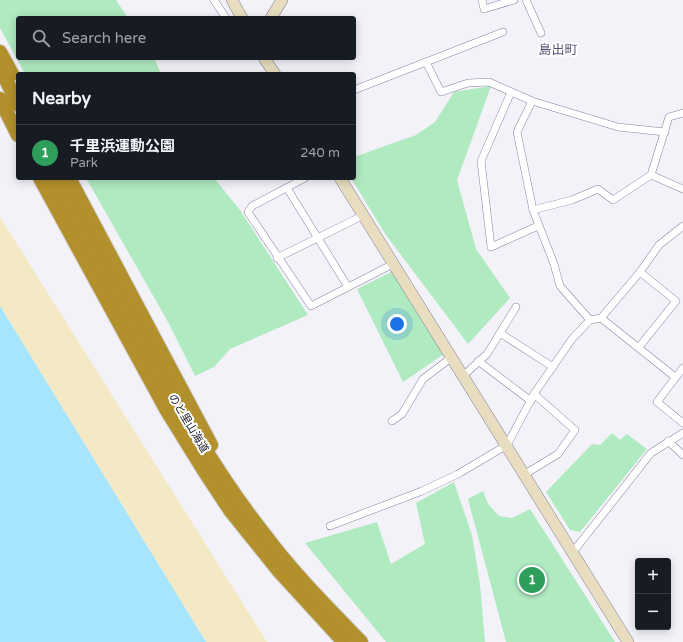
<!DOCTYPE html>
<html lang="en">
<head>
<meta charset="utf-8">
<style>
  body { margin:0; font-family:"Varela Round","Noto Sans JP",sans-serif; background:#242831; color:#f1f3f6 }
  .controls { position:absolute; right:12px; bottom:12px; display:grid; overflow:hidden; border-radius:4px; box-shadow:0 2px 10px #0003 }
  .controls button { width:36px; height:36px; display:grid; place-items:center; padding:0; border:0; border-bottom:1px solid #363941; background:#171b24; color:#f1f3f6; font:20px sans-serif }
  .you { position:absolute; left:397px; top:324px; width:14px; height:14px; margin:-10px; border:3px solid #fff; border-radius:50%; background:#1a73e8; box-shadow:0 0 0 6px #1a73e833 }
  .badge { display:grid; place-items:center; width:26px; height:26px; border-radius:50%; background:#db2777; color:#fff; font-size:13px; font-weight:700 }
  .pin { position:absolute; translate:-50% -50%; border:2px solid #fff; box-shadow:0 1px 4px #0006 }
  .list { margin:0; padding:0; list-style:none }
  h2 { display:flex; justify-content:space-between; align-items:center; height:52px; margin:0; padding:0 16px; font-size:17px }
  h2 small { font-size:13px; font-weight:400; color:#9ea1a6 }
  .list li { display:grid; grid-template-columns:26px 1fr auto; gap:12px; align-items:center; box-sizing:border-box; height:56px; padding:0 16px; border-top:1px solid #363941 }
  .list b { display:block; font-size:15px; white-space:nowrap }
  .list p { margin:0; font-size:13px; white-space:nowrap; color:#9ea1a6 }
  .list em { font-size:13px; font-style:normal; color:#9ea1a6 }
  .icon { flex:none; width:22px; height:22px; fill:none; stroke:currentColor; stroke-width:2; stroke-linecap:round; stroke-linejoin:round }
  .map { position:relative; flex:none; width:683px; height:642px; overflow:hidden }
  .search { position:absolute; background:#171b24; box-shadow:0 2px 10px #0003; left:16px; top:16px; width:340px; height:44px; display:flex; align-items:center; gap:10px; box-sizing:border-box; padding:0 14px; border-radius:4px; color:#9ea1a6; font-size:15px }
  .panel { position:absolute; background:#171b24; box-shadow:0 2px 10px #0003; left:16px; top:72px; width:340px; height:108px; border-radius:4px }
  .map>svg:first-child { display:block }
  .green { fill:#b0eac1 }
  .sand { fill:#f3e9c4 }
  .water { fill:#a7e5fe }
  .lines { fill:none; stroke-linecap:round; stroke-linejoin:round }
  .street-casing { stroke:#8682a3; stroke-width:8 }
  .secondary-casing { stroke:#8682a3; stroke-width:12 }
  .highway-casing { stroke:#d1d1d4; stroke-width:16 }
  .street { stroke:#fff; stroke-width:7 }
  .secondary { stroke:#e8debf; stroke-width:11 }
  .highway { stroke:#b2902b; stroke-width:14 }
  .labels { text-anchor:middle; stroke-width:4; stroke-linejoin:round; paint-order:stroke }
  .street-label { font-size:11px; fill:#1b1926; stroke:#fff }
  .quarter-label { font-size:13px; fill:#575371; stroke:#fff }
</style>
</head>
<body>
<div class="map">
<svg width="683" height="642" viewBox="0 0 683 642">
  <rect width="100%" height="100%" fill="#f3f2f9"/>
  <g class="green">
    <path d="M0 0H116L128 18H18V58H154L161 74H25L0 28Z"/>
    <path d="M491 86 457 180 476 249 510 298 468 344 386 235 351 178H354V157L416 135 435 122 454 92Z"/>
    <path d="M86 178H214L240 210 308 315 230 349 214 367 195 376 168 322Z"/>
    <path d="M393 271 444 354 403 382 357 289Z"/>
    <path d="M612 433 620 440 627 434 647 449 580 532 570 530 546 492 592 444 600 445Z"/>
    <path d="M454 482 472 535 480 584 485 642H386L305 543 377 522 391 564 425 544 416 503Z"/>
    <path d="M483 491 488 504 499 516 512 518 530 509 615 642H506L468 499Z"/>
  </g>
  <path class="sand" d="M0 217 267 642H206L0 306Z"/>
  <path class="water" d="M0 306 206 642H0Z"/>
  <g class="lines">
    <g class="street-casing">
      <g id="street">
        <path d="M214 0 226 18"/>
        <path d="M482 0 484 9 514 0"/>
        <path d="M526 0 541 33"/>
        <path d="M426 62 441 92 468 83 489 82 532 101 618 127 665 132"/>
        <path d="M354 90 503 32"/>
        <path d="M511 92 481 161 491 247 538 226"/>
        <path d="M532 101 517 132 533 210 554 264 560 286 590 320"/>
        <path d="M651 175 683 189"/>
        <path d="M305 178 252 206 248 212 311 306 393 264"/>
        <path d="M287 188 348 287"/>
        <path d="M533 210 572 200 598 189 613 200 651 175 669 117 683 113"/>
        <path d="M277 258 364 215"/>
        <path d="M601 318 675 377"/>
        <path d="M500 333 553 367"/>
        <path d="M639 347 676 301 640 272"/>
        <path d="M478 361 531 401"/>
        <path d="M683 368 657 402 683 423"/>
        <path d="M463 376 487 354 516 307"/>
        <path d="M392 421 402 414 423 379 452 357"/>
        <path d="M668 441 683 455"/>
        <path d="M525 474 558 454 575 430 534 394"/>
        <path d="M330 526 422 491 458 474 507 445 534 394 572 339 590 320 601 318 640 272 659 245 683 226"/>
        <path d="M573 552 651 453 683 433"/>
      </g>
    </g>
    <g class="secondary-casing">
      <g id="secondary">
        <path d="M232 0 242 18"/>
        <path d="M271 18 282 0"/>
        <path d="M264 58 275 74"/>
        <path d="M340 178 628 642"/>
      </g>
    </g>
    <g class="highway-casing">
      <g id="highway">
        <path d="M0 52 12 74"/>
        <path d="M0 67 18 105"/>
        <path d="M0 99 18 135"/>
        <path d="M40 178 166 409 205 472 230 510 279 571 344 642"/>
        <path d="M55 178C83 235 114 290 145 346 181 410 218 476 264 534 293 573 327 607 361 642"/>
        <path d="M69 178 211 445"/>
      </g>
    </g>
    <use href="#street" class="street"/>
    <use href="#secondary" class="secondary"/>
    <use href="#highway" class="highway"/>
  </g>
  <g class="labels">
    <g class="street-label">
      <text transform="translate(189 423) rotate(59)" y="4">のと里山海道</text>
    </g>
    <g class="quarter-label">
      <text x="558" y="54">島出町</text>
    </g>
  </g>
</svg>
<div class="controls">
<button>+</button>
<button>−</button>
</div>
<div class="you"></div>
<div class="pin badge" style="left:532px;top:580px;background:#2e9e5b">1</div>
<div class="search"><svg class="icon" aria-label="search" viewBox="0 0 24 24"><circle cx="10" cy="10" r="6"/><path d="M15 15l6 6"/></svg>Search here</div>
<section class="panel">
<h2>Nearby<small></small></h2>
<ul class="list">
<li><span class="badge" style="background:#2e9e5b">1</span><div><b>千里浜運動公園</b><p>Park</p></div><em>240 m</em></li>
</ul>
</section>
</div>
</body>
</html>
